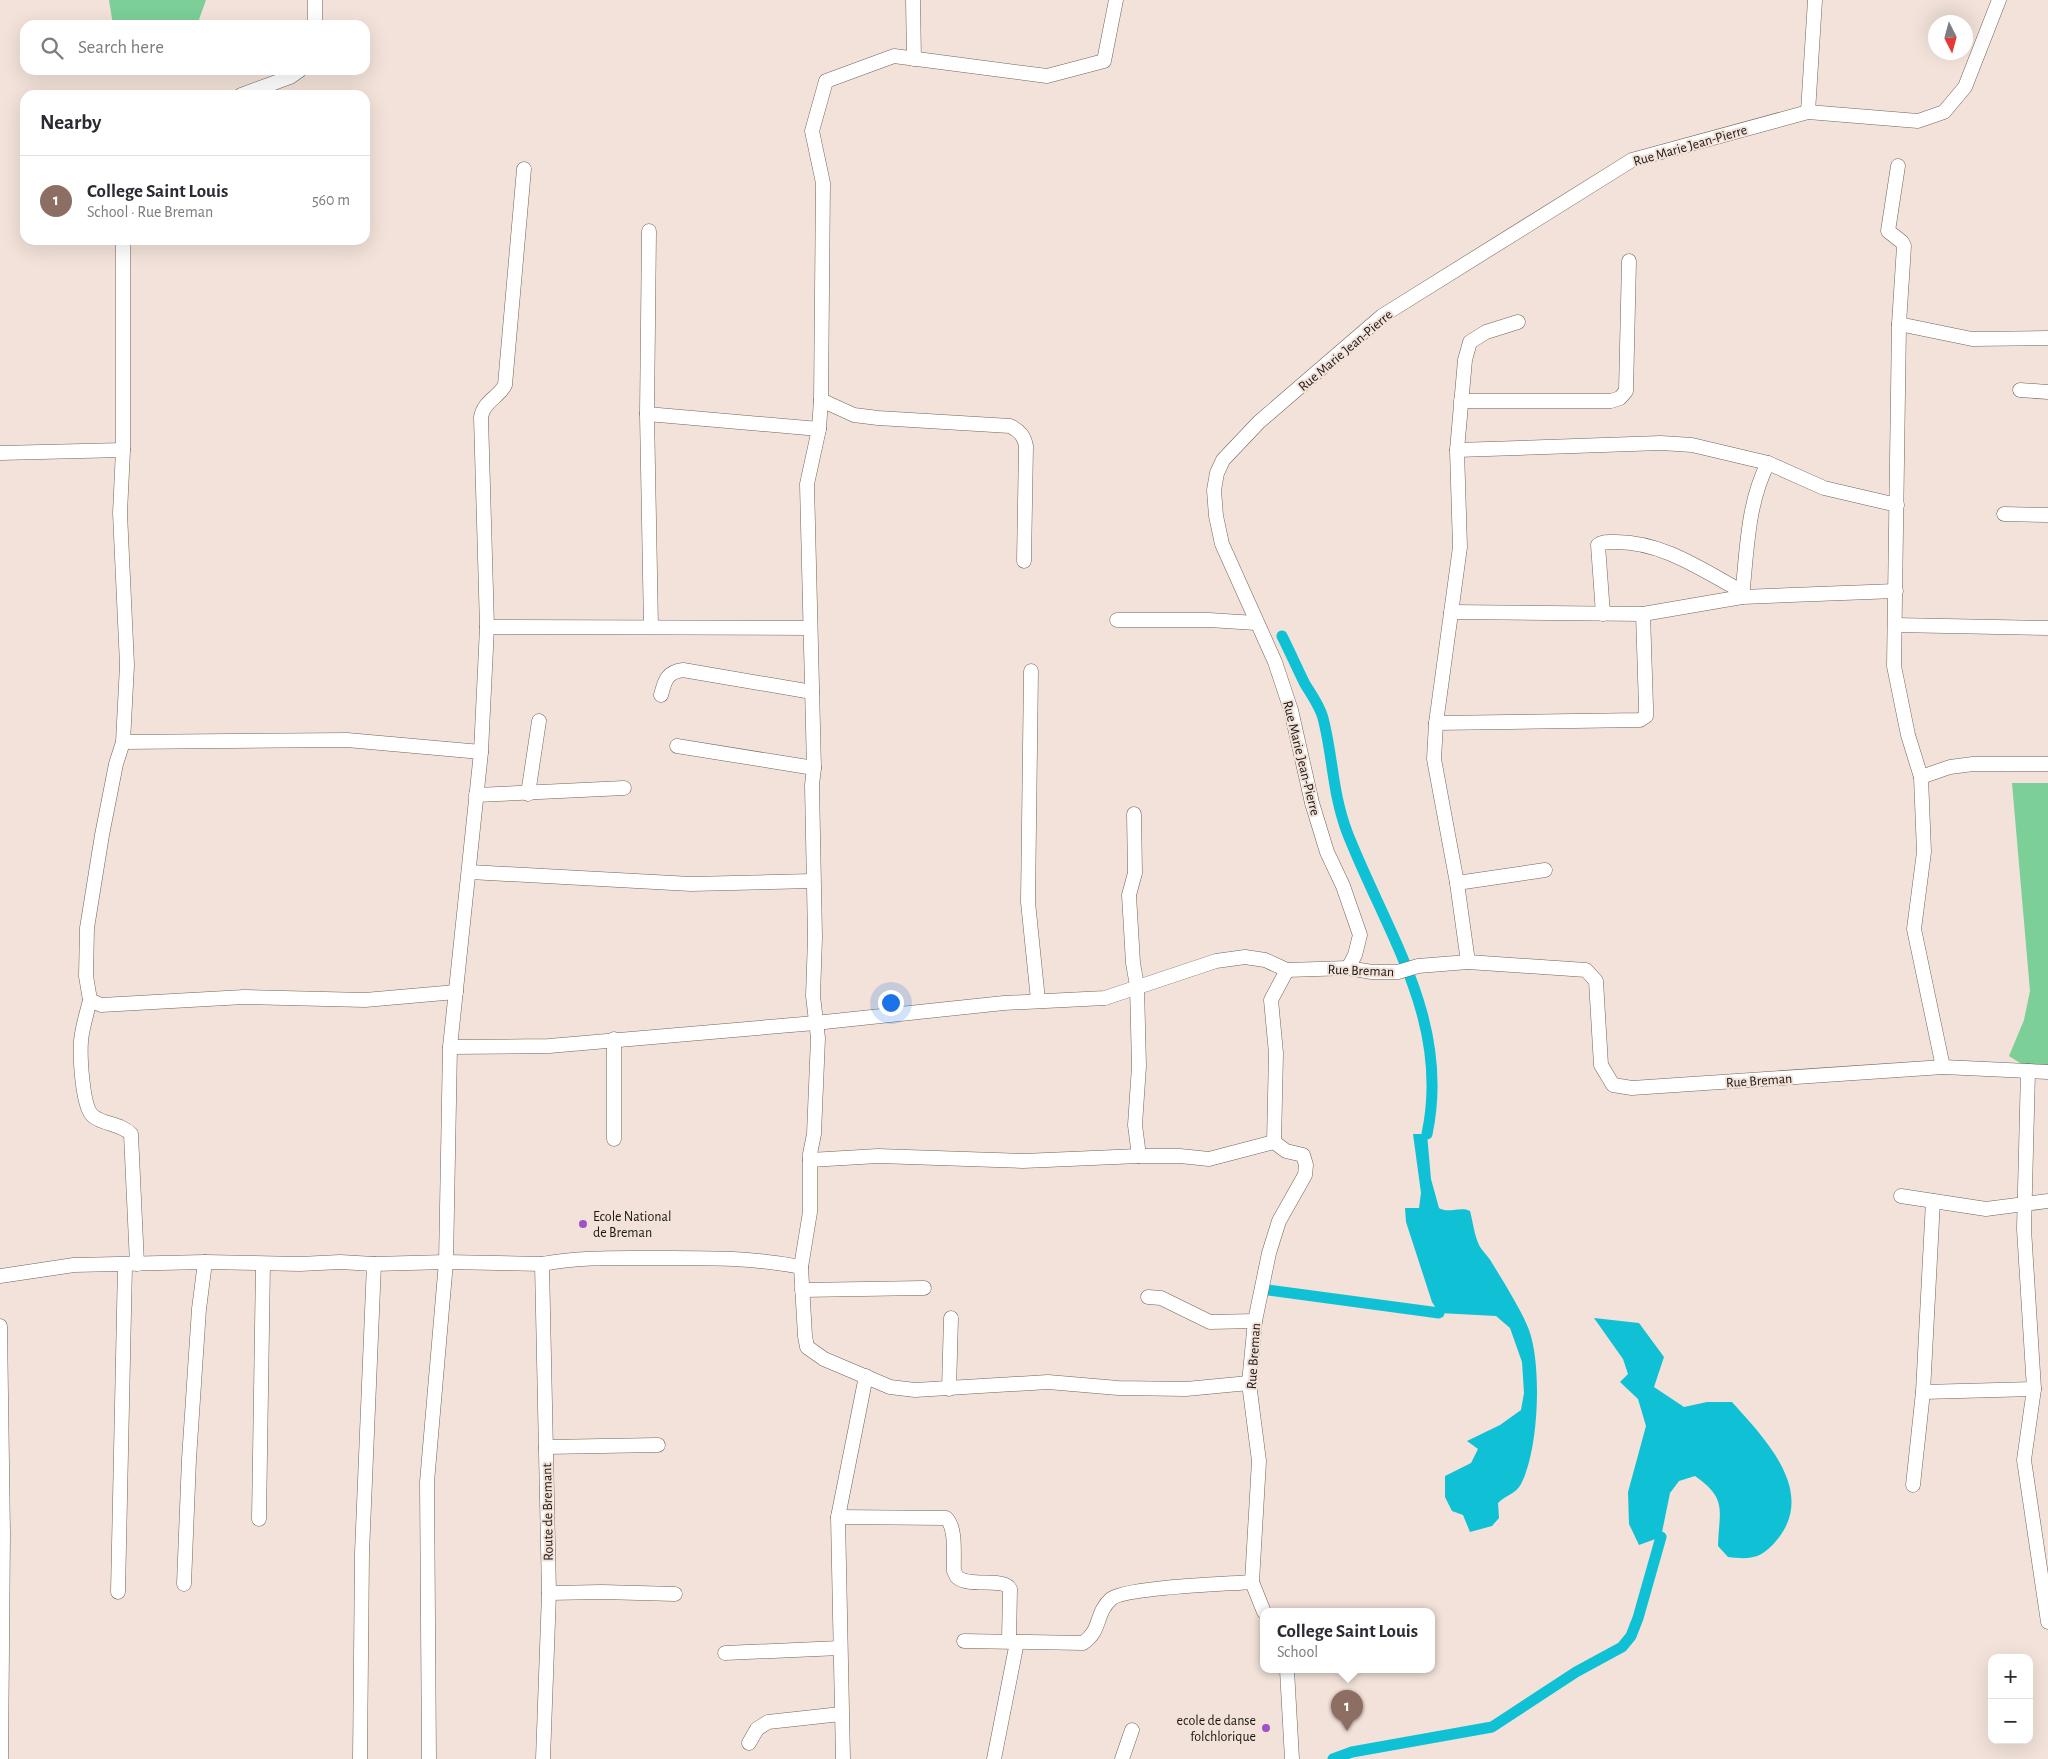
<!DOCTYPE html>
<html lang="en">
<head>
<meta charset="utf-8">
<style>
  body { margin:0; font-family:"Alegreya Sans",sans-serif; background:#f7f7f7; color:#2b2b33 }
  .controls { position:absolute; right:15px; bottom:15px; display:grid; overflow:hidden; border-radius:10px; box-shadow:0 5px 20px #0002 }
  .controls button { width:45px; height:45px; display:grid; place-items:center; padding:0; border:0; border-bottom:1px solid #e1e1e2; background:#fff; color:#2b2b33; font:25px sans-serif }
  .compass { position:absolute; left:1928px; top:15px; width:45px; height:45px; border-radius:50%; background:#fff; box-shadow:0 5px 20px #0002; rotate:174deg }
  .you { position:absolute; left:890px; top:1002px; width:18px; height:18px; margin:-12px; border:4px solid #fff; border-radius:50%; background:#1a73e8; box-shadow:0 0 0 8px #1a73e833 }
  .badge { display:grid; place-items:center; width:32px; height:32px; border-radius:50%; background:#9e54c7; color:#fff; font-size:16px; font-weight:700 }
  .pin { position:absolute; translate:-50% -41px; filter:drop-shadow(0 1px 2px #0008) }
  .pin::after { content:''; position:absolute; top:26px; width:18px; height:15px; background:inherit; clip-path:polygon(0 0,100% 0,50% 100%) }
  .popup { position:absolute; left:1260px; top:1608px; width:175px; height:65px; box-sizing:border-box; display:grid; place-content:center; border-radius:10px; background:#fff; filter:drop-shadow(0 1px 4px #0005); font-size:16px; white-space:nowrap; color:#7c7c81 }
  .popup b { font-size:19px; color:#2b2b33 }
  .popup::after { content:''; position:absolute; left:50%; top:100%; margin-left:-10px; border:10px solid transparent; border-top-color:#fff }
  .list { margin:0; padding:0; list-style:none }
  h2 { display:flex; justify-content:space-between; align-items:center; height:65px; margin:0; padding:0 20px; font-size:21px }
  h2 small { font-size:16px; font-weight:400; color:#7c7c81 }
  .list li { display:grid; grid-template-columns:32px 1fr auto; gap:15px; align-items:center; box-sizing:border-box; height:90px; padding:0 20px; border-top:1px solid #e1e1e2 }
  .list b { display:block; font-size:19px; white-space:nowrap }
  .list p { margin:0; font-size:16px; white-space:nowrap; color:#7c7c81 }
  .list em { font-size:16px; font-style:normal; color:#7c7c81 }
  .icon { flex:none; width:28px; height:28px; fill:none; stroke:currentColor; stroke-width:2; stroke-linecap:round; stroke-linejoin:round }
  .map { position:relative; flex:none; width:2048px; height:1759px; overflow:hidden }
  .search { position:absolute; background:#fff; box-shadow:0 5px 20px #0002; left:20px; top:20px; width:350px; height:55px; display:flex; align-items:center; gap:12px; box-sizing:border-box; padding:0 18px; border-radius:15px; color:#7c7c81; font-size:19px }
  .panel { position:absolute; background:#fff; box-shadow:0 5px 20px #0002; left:20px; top:90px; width:350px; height:155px; border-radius:15px }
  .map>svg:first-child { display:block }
  .green { fill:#7bcf97 }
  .water { fill:#10c0d4 }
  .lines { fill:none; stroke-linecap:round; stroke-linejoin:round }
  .canal { stroke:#10c0d4; stroke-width:11 }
  .minor-casing { stroke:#72645c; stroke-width:15 }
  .minor { stroke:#fff; stroke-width:14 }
  .poi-dot { fill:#9e54c7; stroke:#f2e2d9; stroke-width:2 }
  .labels { text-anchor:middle; stroke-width:4; stroke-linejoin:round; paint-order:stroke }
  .street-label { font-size:14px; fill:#1c1714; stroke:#f2e2d9 }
  .poi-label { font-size:14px; fill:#1c1714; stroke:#f2e2d9; text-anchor:start }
</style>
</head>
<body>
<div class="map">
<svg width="2048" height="1759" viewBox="0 0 2048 1759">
  <rect width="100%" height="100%" fill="#f2e2d9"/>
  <g class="green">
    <path d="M109 0H206L197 25H113Z"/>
    <path d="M2012 783H2048V1069L2028 1068 2009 1056 2024 1020 2030 991Z"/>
  </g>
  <g class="water">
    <path d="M1413 1134H1427L1431 1179 1439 1208C1449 1214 1460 1206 1470 1211 1473 1222 1474 1234 1479 1245 1482 1251 1489 1257 1492 1263 1502 1279 1523 1313 1529 1330 1542 1365 1539 1450 1521 1484 1516 1494 1506 1495 1498 1503L1499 1518 1492 1526 1470 1532 1463 1515 1452 1511 1445 1497V1476L1471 1463 1478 1449 1467 1441 1500 1425 1521 1410 1524 1393 1522 1362 1510 1328 1496 1316 1439 1313 1432 1302 1406 1222 1405 1208H1419L1421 1193Z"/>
    <path d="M1594 1318 1639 1323 1664 1357 1654 1387 1684 1407 1707 1402H1732C1765 1439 1818 1492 1776 1541 1762 1558 1751 1560 1728 1557L1718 1546C1719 1510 1728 1499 1695 1476L1679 1481 1670 1493 1661 1537 1639 1545 1629 1524 1628 1492 1646 1426 1638 1399 1620 1382 1628 1374 1623 1359Z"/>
  </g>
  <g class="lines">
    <g class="canal">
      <path d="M1282 636C1290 652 1297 668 1305 684 1311 694 1320 706 1323 718 1333 756 1332 792 1347 832 1386 932 1451 1021 1427 1134"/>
      <path d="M1268 1290 1439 1313"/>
      <path d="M1333 1759 1352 1752 1492 1727 1576 1672 1622 1647 1631 1636 1638 1618 1661 1537"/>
    </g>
    <g class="minor-casing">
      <g id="minor">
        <path d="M315 0V25"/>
        <path d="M913 0 914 59"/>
        <path d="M1116 0 1104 61 1047 76 894 56 826 81 812 131 823 183 821 400 819 429 807 484 814 768 812 785 815 937 813 996 818 1038 814 1134 810 1154V1212L801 1267 805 1336 807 1347 824 1359 890 1387 915 1390 1048 1382 1118 1388 1186 1389 1249 1383"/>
        <path d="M241 95 290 77 300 70"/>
        <path d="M1808 112 1815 0"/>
        <path d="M1898 166 1888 231 1902 242 1904 246 1899 324 1894 666 1908 735 1921 777 1924 852 1914 929 1943 1067"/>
        <path d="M649 231 647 414 651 627"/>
        <path d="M123 240V450L120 513 127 665 123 742 116 764 102 835 87 928 86 976 90 1000 101 1005 244 997 365 1000 456 992"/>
        <path d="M1899 324 1972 339 2048 338"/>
        <path d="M2020 390 2048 392"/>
        <path d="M821 400 854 415 878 418 1010 426C1020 431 1024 436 1026 446L1024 561"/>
        <path d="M1461 401H1611L1620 398 1626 391 1629 261"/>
        <path d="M647 414 819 429"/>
        <path d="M1457 450 1661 443 1692 445 1768 463 1824 488 1897 505"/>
        <path d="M0 453 123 450"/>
        <path d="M2004 514 2048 515"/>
        <path d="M1742 597C1747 552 1747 504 1768 463"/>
        <path d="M1451 612 1643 614 1742 597 1896 591"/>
        <path d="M1603 614 1598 545C1603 541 1610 542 1616 542 1663 542 1702 570 1743 592"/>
        <path d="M1117 620H1209L1256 623"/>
        <path d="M1895 625 2048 628"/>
        <path d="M487 627 810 628"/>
        <path d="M1031 671 1028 902 1038 1000"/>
        <path d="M661 695C665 680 667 672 683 670L812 692"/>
        <path d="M1436 723 1640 720 1646 716V707L1643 614"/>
        <path d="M123 742 347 740 481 752"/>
        <path d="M677 746 814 768"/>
        <path d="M1921 777 1950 767 1973 764H2048"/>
        <path d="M528 794 539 721"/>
        <path d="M476 795 624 788"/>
        <path d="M1134 814 1135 873 1129 895 1133 963 1137 986 1139 1066 1135 1125 1139 1156"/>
        <path d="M470 872 691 884 812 881"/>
        <path d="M1457 883 1545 870"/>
        <path d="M1468 962 1457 883 1434 759 1436 723 1460 547 1457 450 1465 360 1470 342 1486 332 1518 322"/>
        <path d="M1348 968 1355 955 1360 935 1343 886 1327 852 1312 803 1291 710 1275 662 1222 544 1216 516 1214 490 1217 473 1223 460 1259 422 1382 316 1632 160 1808 112 1918 121 1944 112 1965 87 1999 0"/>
        <path d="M90 1000C87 1013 82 1028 81 1041 80 1056 82 1107 93 1116 104 1125 120 1123 131 1134L137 1264"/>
        <path d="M450 1047 549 1046 815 1023 1004 1003 1105 998 1216 961 1245 957 1265 960 1287 970 1348 968 1372 972H1398L1418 966 1468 962 1586 970 1596 981 1601 1065 1613 1085 1632 1088 1943 1067 2048 1072"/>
        <path d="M2028 1071 2024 1229 2034 1389 2024 1460 2048 1622"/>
        <path d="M614 1139V1039"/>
        <path d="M810 1160 878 1156 1023 1161 1139 1156H1180L1209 1159 1274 1142"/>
        <path d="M1901 1196 1986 1209 2048 1201"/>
        <path d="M542 1264 549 1593 543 1759"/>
        <path d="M0 1276 74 1265 205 1262 300 1264 340 1262 374 1264 446 1262 542 1264C579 1257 615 1258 652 1258 703 1258 751 1257 801 1267"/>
        <path d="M802 1290 924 1288"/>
        <path d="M1148 1297 1161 1298 1210 1322 1255 1321"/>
        <path d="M0 1326 3 1534 1 1759"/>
        <path d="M949 1389 951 1318"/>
        <path d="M1923 1392 2034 1389"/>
        <path d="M546 1447 658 1445"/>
        <path d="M1913 1485 1923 1392 1933 1201"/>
        <path d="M838 1517 946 1518C957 1528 953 1557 954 1571L957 1577C969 1588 1004 1577 1010 1589L1009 1641"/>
        <path d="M259 1519 263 1264"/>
        <path d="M184 1584 189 1459 199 1309 205 1262"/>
        <path d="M118 1592 125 1265"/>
        <path d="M549 1593 602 1592 675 1594"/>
        <path d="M1264 1612 1252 1582 1259 1461 1249 1383 1255 1321 1269 1253 1279 1221 1305 1175 1306 1165 1303 1155 1286 1151 1274 1142 1276 1053 1271 1000 1287 970"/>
        <path d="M964 1641 1083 1643C1102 1630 1095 1613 1111 1599 1125 1587 1228 1584 1252 1582"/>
        <path d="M725 1653 840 1648"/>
        <path d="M1287 1670 1292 1759"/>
        <path d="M749 1743 757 1729 768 1722 841 1714"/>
        <path d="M360 1759 362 1553 374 1264"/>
        <path d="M429 1759 427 1482 446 1262 450 1047 481 752 487 627 481 417C484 401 498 398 505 385L524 169"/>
        <path d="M843 1759 838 1517 866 1376"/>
        <path d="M994 1759 1017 1642"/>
        <path d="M1122 1759 1132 1730"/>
      </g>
    </g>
    <use href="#minor" class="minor"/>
  </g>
  <g class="poi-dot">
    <circle cx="583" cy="1224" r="5"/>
    <circle cx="1266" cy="1728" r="5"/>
  </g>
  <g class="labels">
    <g class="street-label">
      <text transform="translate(1690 145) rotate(-16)" y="5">Rue Marie Jean-Pierre</text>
      <text transform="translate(1345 350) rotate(-40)" y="5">Rue Marie Jean-Pierre</text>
      <text transform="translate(1302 758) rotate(76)" y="5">Rue Marie Jean-Pierre</text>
      <text transform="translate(1361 970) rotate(2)" y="5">Rue Breman</text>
      <text transform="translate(1759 1080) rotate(-4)" y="5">Rue Breman</text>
      <text transform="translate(1253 1356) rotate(-86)" y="5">Rue Breman</text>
      <text transform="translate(547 1512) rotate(-91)" y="5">Route de Bremant</text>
    </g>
    <g class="poi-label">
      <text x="593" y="1221">Ecole National<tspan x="593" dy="16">de Breman</tspan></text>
      <text x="1256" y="1725" text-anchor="end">ecole de danse<tspan x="1256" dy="16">folchlorique</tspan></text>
    </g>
  </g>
</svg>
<div class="controls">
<button>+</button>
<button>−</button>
</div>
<svg class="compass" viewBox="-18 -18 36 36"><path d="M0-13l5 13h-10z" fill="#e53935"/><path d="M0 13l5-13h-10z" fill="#7c7c81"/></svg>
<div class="you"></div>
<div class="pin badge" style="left:1347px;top:1731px;background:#8d6e63">1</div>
<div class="popup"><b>College Saint Louis</b>School</div>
<div class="search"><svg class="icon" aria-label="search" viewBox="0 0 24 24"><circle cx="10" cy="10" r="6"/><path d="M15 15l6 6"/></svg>Search here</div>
<section class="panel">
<h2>Nearby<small></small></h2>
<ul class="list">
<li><span class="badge" style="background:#8d6e63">1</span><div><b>College Saint Louis</b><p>School · Rue Breman</p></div><em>560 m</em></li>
</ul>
</section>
</div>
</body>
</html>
